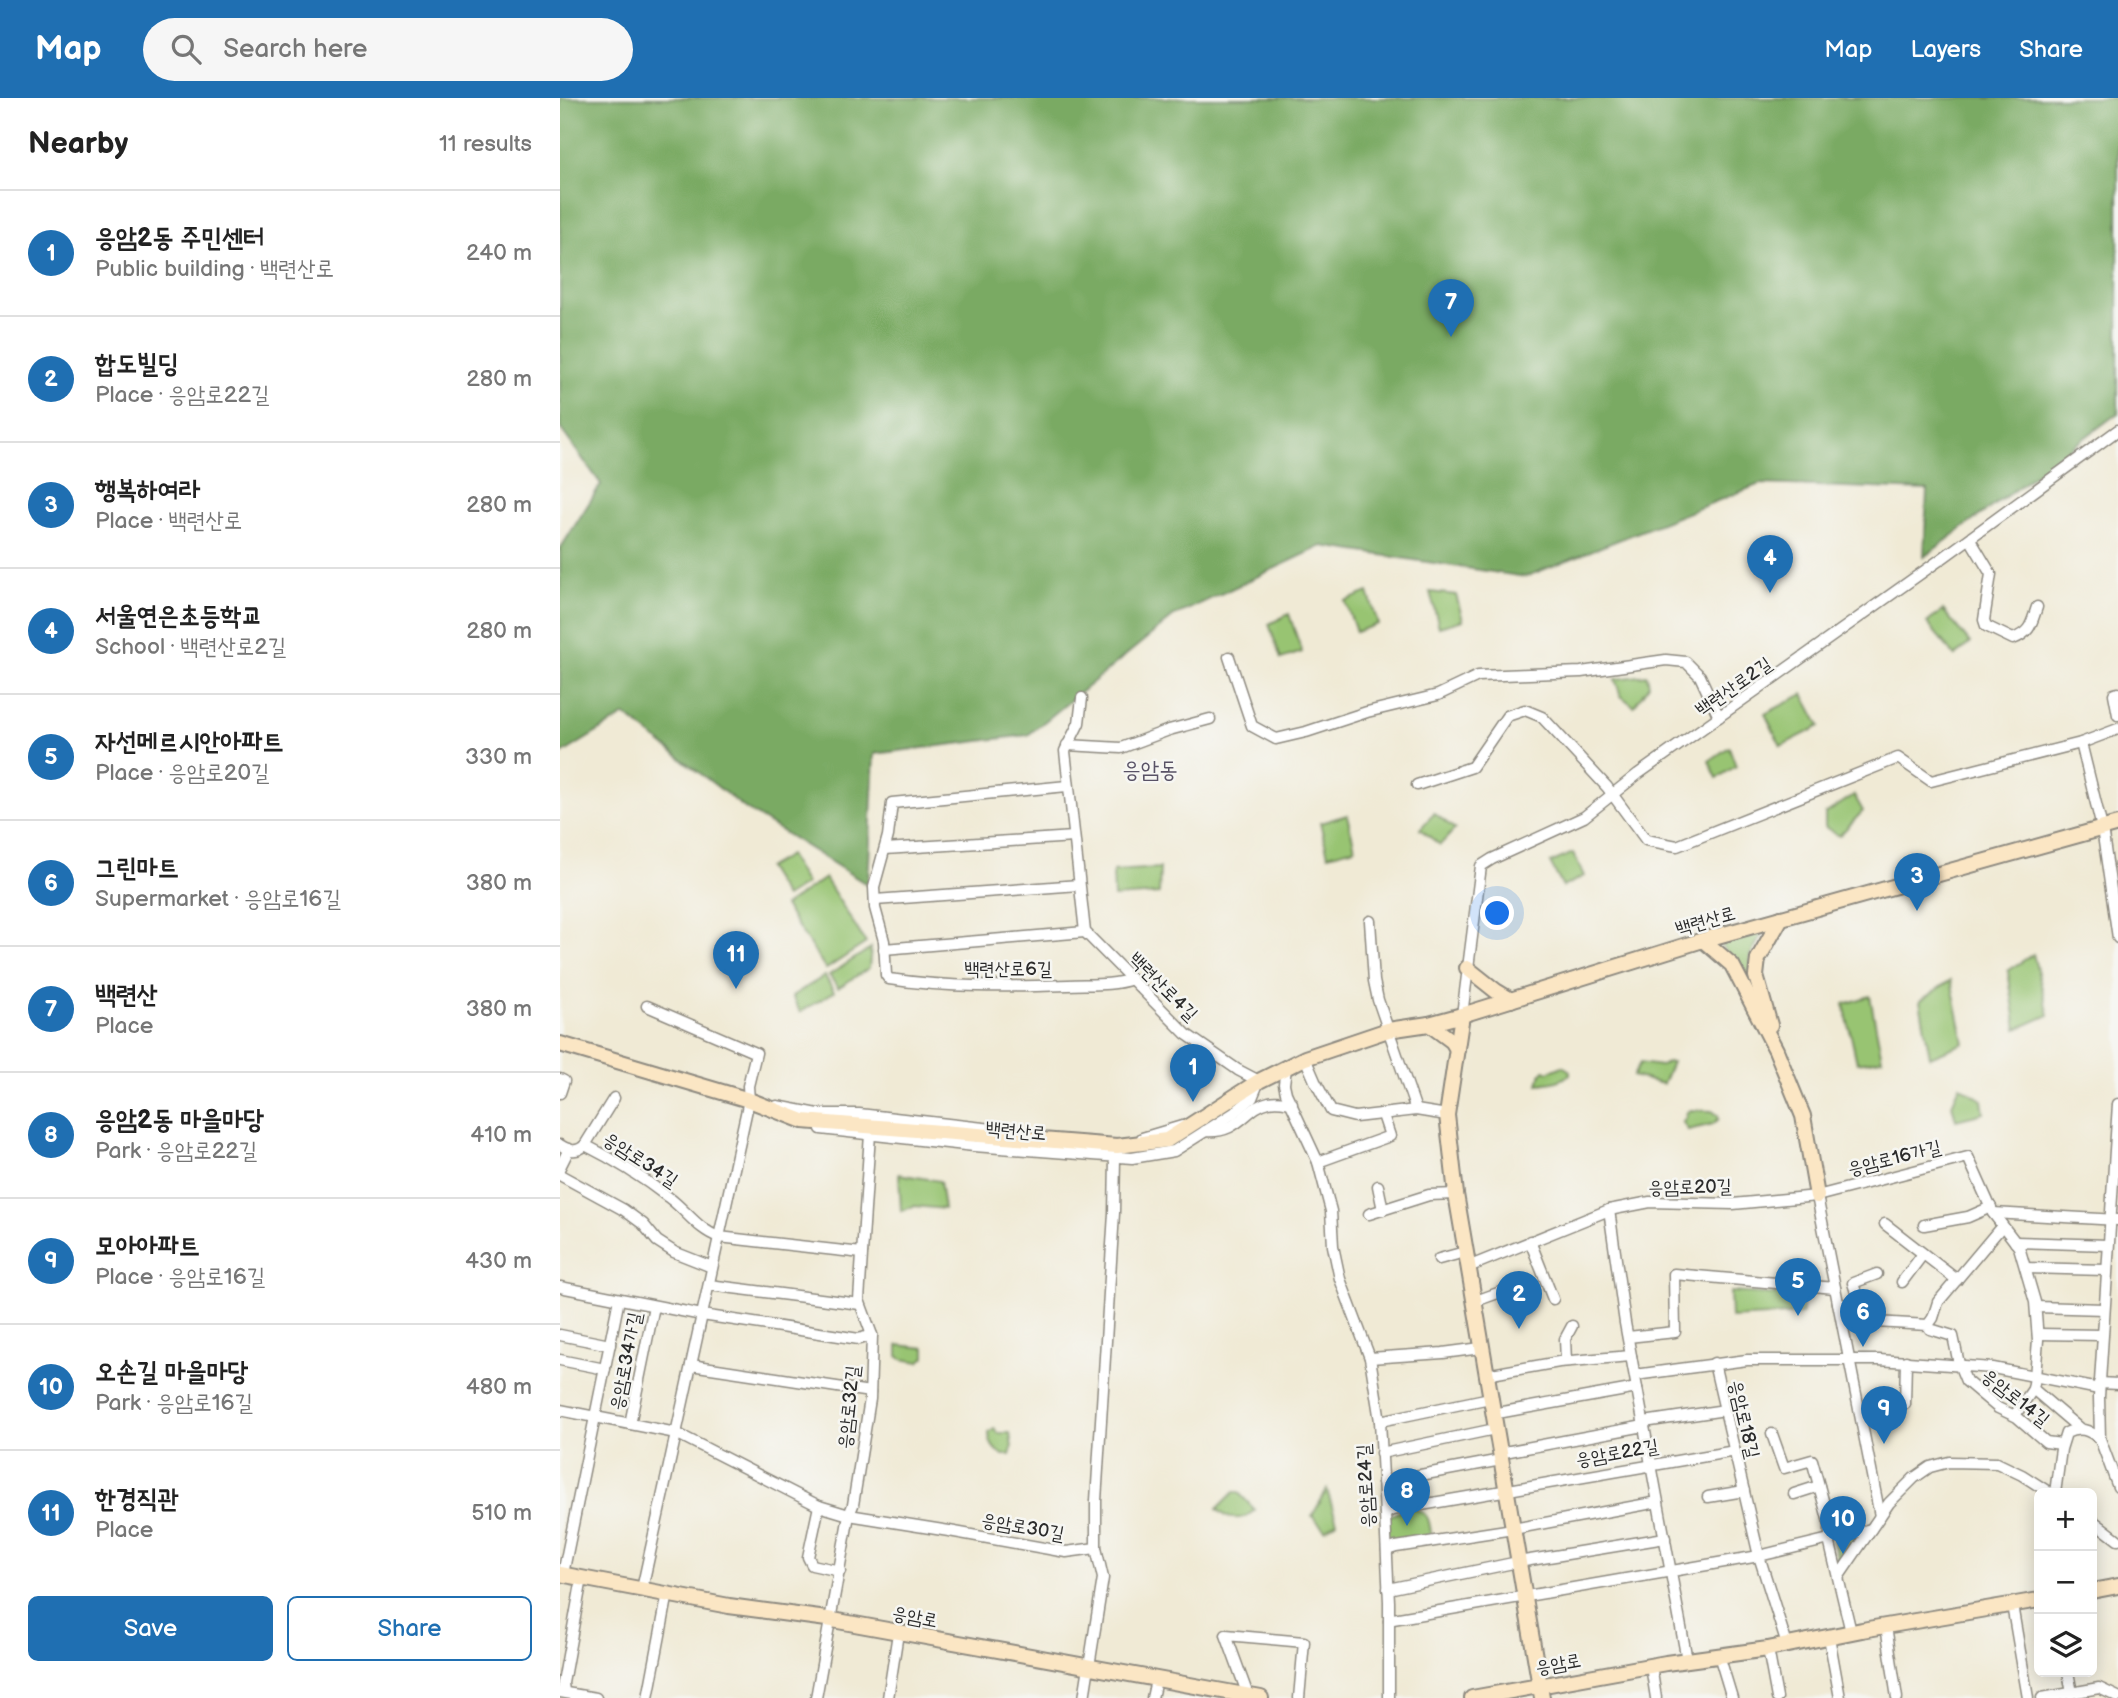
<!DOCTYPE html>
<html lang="en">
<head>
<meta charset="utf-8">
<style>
  body { margin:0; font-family:"Balsamiq Sans","Poor Story",sans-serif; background:#f6f6f6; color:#222 }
  .controls { position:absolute; right:21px; bottom:21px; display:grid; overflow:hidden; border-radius:10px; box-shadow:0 4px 18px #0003 }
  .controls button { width:63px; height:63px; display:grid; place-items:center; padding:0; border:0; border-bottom:2px solid #e0e0e0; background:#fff; color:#222; font:35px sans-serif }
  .you { position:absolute; left:938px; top:816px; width:24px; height:24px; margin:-18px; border:5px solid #fff; border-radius:50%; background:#1a73e8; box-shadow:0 0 0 10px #1a73e833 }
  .badge { display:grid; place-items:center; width:46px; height:46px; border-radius:50%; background:#1f6fb2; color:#fff; font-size:23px; font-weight:700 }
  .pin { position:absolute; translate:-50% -58px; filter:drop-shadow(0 2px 4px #0008) }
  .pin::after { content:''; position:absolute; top:37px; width:24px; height:21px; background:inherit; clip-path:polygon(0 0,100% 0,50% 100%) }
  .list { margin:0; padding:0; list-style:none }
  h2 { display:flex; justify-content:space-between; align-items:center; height:91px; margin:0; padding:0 28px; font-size:30px }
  h2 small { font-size:23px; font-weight:400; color:#767676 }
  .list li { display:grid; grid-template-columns:46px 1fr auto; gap:21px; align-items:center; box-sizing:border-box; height:126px; padding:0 28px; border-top:2px solid #e0e0e0 }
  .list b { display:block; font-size:26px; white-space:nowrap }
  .list p { margin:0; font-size:23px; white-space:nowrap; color:#767676 }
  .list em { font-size:23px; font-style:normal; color:#767676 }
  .actions { display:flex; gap:14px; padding:21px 28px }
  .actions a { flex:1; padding:16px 0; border:2px solid #1f6fb2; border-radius:10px; text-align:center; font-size:24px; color:#1f6fb2 }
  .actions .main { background:#1f6fb2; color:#fff }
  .icon { flex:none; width:38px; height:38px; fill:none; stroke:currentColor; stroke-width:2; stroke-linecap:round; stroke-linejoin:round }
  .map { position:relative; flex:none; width:1558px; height:1600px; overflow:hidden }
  header { display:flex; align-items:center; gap:42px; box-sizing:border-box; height:98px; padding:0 35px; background:#1f6fb2; color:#fff }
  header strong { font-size:33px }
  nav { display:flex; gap:38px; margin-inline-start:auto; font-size:24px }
  .search { width:490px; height:63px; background:#f6f6f6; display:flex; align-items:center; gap:18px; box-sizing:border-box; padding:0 24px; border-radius:38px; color:#767676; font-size:26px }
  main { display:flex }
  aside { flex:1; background:#fff }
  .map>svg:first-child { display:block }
  .green { fill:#98c472; stroke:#62784e; stroke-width:2 }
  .forest { fill:#7aaa64; stroke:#526a48; stroke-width:2 }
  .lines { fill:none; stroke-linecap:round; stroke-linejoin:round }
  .street-casing { stroke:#8e8a80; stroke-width:13 }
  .secondary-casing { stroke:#8e8a80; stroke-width:18 }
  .street { stroke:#fff; stroke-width:10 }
  .secondary { stroke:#fbe6c4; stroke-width:14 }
  .labels { text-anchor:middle; stroke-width:5; stroke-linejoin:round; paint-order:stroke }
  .street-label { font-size:19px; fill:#2b2b2b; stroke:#f6f6f2 }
  .quarter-label { font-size:23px; fill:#595266; stroke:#f6f6f2 }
</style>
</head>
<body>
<header>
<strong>Map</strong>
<div class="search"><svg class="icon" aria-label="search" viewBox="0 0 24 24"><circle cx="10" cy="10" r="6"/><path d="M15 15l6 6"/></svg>Search here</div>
<nav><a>Map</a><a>Layers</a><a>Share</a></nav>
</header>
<main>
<aside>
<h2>Nearby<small>11 results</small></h2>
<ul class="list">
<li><span class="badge">1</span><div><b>응암2동 주민센터</b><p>Public building · 백련산로</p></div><em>240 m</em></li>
<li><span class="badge">2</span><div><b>합도빌딩</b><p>Place · 응암로22길</p></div><em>280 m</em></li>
<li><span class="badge">3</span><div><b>행복하여라</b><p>Place · 백련산로</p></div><em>280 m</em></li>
<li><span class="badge">4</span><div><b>서울연은초등학교</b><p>School · 백련산로2길</p></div><em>280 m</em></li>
<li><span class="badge">5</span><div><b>자선메르시안아파트</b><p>Place · 응암로20길</p></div><em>330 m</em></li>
<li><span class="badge">6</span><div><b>그린마트</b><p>Supermarket · 응암로16길</p></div><em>380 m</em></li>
<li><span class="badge">7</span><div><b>백련산</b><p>Place</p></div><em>380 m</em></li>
<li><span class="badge">8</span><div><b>응암2동 마을마당</b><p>Park · 응암로22길</p></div><em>410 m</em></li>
<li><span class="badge">9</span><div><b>모아아파트</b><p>Place · 응암로16길</p></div><em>430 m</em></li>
<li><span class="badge">10</span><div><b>오손길 마을마당</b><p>Park · 응암로16길</p></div><em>480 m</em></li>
<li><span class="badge">11</span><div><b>한경직관</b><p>Place</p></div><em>510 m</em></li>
</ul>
<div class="actions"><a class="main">Save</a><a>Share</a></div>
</aside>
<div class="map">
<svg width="1558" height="1600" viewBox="0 0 1558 1600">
  <rect width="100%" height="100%" fill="#f6f6f2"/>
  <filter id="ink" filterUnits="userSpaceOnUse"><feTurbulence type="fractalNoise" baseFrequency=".0143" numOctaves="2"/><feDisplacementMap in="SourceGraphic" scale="14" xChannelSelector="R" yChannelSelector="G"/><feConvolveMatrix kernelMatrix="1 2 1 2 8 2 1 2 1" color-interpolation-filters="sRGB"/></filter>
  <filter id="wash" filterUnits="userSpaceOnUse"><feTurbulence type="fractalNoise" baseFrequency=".00686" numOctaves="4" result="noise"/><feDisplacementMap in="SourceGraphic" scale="28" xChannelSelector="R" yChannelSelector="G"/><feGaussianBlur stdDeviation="1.57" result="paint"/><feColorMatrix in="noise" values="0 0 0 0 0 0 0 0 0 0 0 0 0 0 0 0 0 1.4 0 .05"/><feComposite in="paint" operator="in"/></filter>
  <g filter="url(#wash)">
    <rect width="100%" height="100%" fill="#f0ead5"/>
    <g class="green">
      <path d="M808 494 818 526 796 534 785 503Z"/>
      <path d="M870 494 896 497 903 522 879 529Z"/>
      <path d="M1383 512 1410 545 1395 558 1367 525Z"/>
      <path d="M729 516 742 554 721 561 709 526Z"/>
      <path d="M1087 577 1089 587 1074 608 1061 598 1055 581Z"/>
      <path d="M1243 596 1260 628 1221 648 1205 616Z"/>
      <path d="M1169 649 1176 668 1157 680 1149 663Z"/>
      <path d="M1294 697 1303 713 1279 738 1265 729V716Z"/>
      <path d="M874 715 895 731 880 747 860 731Z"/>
      <path d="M787 717 795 750 768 757 760 725Z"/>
      <path d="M1013 755 1024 778 1003 789 990 765Z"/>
      <path d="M229 757 246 786 225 799 207 770Z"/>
      <path d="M600 770 599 796 554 799 553 773Z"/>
      <path d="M265 780 306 845 266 871 224 808Z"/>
      <path d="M1203 834 1190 858 1193 896 1161 846Z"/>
      <path d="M311 850 309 870 278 890 269 877Z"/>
      <path d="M1473 856 1489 917 1457 931 1448 873Z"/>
      <path d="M265 878 274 894 240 914 232 898Z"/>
      <path d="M1391 882 1404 945 1370 959 1360 903Z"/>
      <path d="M1310 898 1322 961 1297 965 1284 906Z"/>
      <path d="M1108 964H1112L1103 986 1073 978 1080 965 1101 968Z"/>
      <path d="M1003 968 1010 973V976C1001 984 989 985 978 986L981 975 985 972 988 974Z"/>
      <path d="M1400 988 1422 1002 1424 1015 1396 1022 1392 1006Z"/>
      <path d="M1131 1012 1152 1013 1158 1017 1159 1021 1153 1026 1128 1032 1122 1023 1126 1020 1127 1014Z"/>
      <path d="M339 1076 380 1083 384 1111 354 1108 341 1113Z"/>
      <path d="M1170 1194 1242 1198V1216L1171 1220Z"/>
      <path d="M338 1247 365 1250V1259L359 1264 342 1261 338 1258Z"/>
      <path d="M434 1331 438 1335H450L452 1350 450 1357H442C434 1352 429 1345 429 1335Z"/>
      <path d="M767 1392 777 1424 765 1432 752 1418Z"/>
      <path d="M674 1394H678L695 1412C681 1424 669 1423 657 1411Z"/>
      <path d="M849 1409C872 1415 869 1423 872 1443L832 1447 825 1436V1420Z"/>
      <path d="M1304 1435 1280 1471 1273 1442Z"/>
    </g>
    <path class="forest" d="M0 0H1558V315L1364 459 1367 392 1200 386 965 479 762 448 614 518 468 637 314 656 308 787 186 711 65 617 0 657V451L41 386 0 330Z"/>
  </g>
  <g filter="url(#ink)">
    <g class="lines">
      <g class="street-casing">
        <g id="street">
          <path d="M1410 441 1431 476 1424 522 1426 528 1453 541C1471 534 1471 526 1477 509"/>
          <path d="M669 559 692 628 716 641 746 634 807 614 878 597 918 578 1021 574 1106 562 1126 564 1140 578 1159 619"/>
          <path d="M1558 595 1554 596 1558 617"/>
          <path d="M1521 645 1558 631"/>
          <path d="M507 647 561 650 609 632 650 621"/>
          <path d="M857 687 912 669 947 618 965 612 982 619 1047 689 1086 742 1117 748 1338 660 1371 683 1521 645 1542 730 1558 840"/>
          <path d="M507 688 332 705 328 738 314 789 315 810 324 843 326 877 329 881C388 890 448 889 508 887 529 886 552 888 572 881"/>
          <path d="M325 751 514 739"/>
          <path d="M315 802 519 787"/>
          <path d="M810 823 814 883 818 902 856 1012"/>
          <path d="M324 851 525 834"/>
          <path d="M902 917 921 768 932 761 1024 719 1078 676 1384 459 1558 332"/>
          <path d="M745 960 755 983 771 1013 795 1019 856 1012 887 1017"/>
          <path d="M726 970 724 986 726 995 758 1064 771 1113 773 1148 780 1181 810 1260 820 1323 825 1416 829 1504V1600"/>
          <path d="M0 981 4 983 0 995"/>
          <path d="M1558 1006 1539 1299 1540 1341 1558 1389"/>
          <path d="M217 1008 258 1016H299L459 1034"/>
          <path d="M261 1031 414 1048 572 1060 614 1053 674 1015 692 1000 699 983 678 972 626 936 525 834 505 653 519 625 522 600"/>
          <path d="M645 1033C680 1036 685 1009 709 1004 716 1002 725 1004 732 1005"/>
          <path d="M582 1040 622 1028"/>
          <path d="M0 1047C10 1053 17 1055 25 1047L54 1000"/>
          <path d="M25 1047C55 1062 82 1079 108 1099 126 1112 138 1132 159 1139L302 1155"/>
          <path d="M758 1064 830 1038 823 1017"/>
          <path d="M0 1069 9 1051"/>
          <path d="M0 1077 64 1112 83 1126 97 1143 114 1154 152 1169"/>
          <path d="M818 1088 823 1112"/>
          <path d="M1257 1098 1320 1418"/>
          <path d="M1049 1112 1065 1225 1127 1562"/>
          <path d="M1433 1115 1558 1122"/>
          <path d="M809 1116 869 1097 896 1096"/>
          <path d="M1325 1126 1397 1182"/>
          <path d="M1364 1127 1408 1119 1431 1109"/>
          <path d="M970 1143 993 1201"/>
          <path d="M1455 1144 1548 1147"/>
          <path d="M879 1161 905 1154"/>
          <path d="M908 1169 1049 1112 1090 1104 1173 1106 1257 1098 1408 1059 1433 1115 1459 1149 1475 1204 1478 1242 1475 1279 1473 1291 1455 1317"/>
          <path d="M1466 1170 1546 1172"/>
          <path d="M1342 1184 1363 1156"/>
          <path d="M149 1187 300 1206"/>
          <path d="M0 1189 142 1217 299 1241 312 1237"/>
          <path d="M913 1204 960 1187"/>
          <path d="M1278 1205 1302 1213 1315 1224 1368 1227 1370 1231 1393 1238 1399 1266 1406 1283 1438 1310 1457 1319 1486 1344 1501 1346"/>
          <path d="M1476 1209 1544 1211"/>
          <path d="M1302 1213 1293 1185 1317 1176"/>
          <path d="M1368 1227 1373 1220 1378 1204 1442 1128"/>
          <path d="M1478 1236 1542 1237"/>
          <path d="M0 1237 50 1247"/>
          <path d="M1068 1239 1115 1234 1114 1176 1275 1190"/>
          <path d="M810 1260 883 1255 921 1250"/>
          <path d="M0 1262 45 1271"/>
          <path d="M1006 1263 1005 1241 1012 1228"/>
          <path d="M1154 1265 1199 1458 1227 1547"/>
          <path d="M131 1267 310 1294"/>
          <path d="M926 1277 999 1264 1071 1258"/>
          <path d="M1075 1277 1187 1262H1319L1433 1270 1539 1291"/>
          <path d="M1539 1285 1558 1286"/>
          <path d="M1473 1291 1520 1331"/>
          <path d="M1345 1306 1346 1263"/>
          <path d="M0 1312 116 1335 259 1408 289 1417 389 1433 506 1454 536 1450"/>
          <path d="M932 1316 1077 1290"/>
          <path d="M820 1323 930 1300"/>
          <path d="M1084 1324 1165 1312"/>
          <path d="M70 1326 94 1208"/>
          <path d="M1212 1336 1224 1370 1252 1362 1270 1428V1446L1291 1534"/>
          <path d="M821 1355 935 1331"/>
          <path d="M939 1355 1084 1328"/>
          <path d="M823 1384 941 1362"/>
          <path d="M1495 1395 1501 1351 1506 1335C1520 1328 1529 1332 1540 1341"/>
          <path d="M1234 1396 1259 1388"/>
          <path d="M1148 1399 1184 1393"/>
          <path d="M259 1408 248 1459 252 1467 280 1473"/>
          <path d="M825 1416 832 1412 1175 1353"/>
          <path d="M1532 1422 1558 1442"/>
          <path d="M827 1452 836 1449 953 1431 1098 1404"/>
          <path d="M3 1476 59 1201"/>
          <path d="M1279 1478 1329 1405 1354 1380 1370 1369 1389 1364 1437 1365 1462 1377 1490 1395"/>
          <path d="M82 1491 189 1002 188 988 196 955 87 908"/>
          <path d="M828 1491 958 1464 1105 1440"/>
          <path d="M1452 1507 1468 1600"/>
          <path d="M829 1523 833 1521 1199 1458 1311 1431"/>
          <path d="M1326 1528 1337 1600"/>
          <path d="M1269 1539 1280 1600"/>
          <path d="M1208 1551 1217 1600"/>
          <path d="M1159 1557 1172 1600"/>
          <path d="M1091 1568 1096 1600"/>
          <path d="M1508 1574 1512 1595"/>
          <path d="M0 1594 36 1600"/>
          <path d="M4 1594 3 1585 22 1480"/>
          <path d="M88 1600 108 1495"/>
          <path d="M256 1600 289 1417 293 1407 310 1301 312 1237 299 1202 310 1036"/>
          <path d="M328 1600 338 1535"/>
          <path d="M524 1600 543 1480 536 1450V1403L554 1115 555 1060"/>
          <path d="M592 1600 596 1582"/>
          <path d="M689 1600 666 1537 744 1544 739 1600"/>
          <path d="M1482 1600 1539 1590 1558 1599"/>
        </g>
      </g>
      <g class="secondary-casing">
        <g id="secondary">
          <path d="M1143 842 1172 867 1216 952 1243 1018 1257 1098"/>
          <path d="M907 870 936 893 951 902"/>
          <path d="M902 917 887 1017 896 1096 982 1600"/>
          <path d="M869 926 892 943 897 951"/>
          <path d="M1210 927 1196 878 1198 861 1221 820"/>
          <path d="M0 946 189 1002 243 1023 557 1048 607 1042 699 983 745 960 828 932 869 926 902 917 1143 842 1558 726"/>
          <path d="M0 1476 169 1508 267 1521 701 1600"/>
          <path d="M1532 1493 1558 1488"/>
          <path d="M912 1600 1106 1565 1208 1551 1302 1532 1479 1502"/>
        </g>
      </g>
      <use href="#street" class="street"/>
      <use href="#secondary" class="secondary"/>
    </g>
  </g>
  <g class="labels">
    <g class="street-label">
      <text transform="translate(1173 588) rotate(-35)" y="7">백련산로2길</text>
      <text transform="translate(1145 822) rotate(-16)" y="7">백련산로</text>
      <text x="448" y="877">백련산로6길</text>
      <text transform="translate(604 888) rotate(45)" y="7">백련산로4길</text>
      <text transform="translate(456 1032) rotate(5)" y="7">백련산로</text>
      <text transform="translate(1334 1059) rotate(-14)" y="7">응암로16가길</text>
      <text transform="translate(81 1061) rotate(33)" y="7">응암로34길</text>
      <text transform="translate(1130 1088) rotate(-1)" y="7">응암로20길</text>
      <text transform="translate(65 1263) rotate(-79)" y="7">응암로34가길</text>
      <text transform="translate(1456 1299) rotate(38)" y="7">응암로14길</text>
      <text transform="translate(288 1309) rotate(-84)" y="7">응암로32길</text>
      <text transform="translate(1185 1321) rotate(77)" y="7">응암로18길</text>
      <text transform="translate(1057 1354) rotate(-10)" y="7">응암로22길</text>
      <text transform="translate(805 1388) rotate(-93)" y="7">응암로24길</text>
      <text transform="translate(463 1428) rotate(10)" y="7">응암로30길</text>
      <text transform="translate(355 1518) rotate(11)" y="7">응암로</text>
      <text transform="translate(998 1565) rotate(-10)" y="7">응암로</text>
    </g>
    <g class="quarter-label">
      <text x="590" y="679">응암동</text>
    </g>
  </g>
</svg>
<div class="controls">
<button>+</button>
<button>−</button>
<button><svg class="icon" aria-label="layers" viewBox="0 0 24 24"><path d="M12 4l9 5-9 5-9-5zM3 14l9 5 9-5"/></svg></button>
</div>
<div class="you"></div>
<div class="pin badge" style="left:633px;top:1004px">1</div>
<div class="pin badge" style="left:959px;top:1231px">2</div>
<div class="pin badge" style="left:1357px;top:813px">3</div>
<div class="pin badge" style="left:1210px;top:495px">4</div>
<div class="pin badge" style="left:1238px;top:1218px">5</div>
<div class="pin badge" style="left:1303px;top:1249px">6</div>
<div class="pin badge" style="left:891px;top:239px">7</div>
<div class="pin badge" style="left:847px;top:1428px">8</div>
<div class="pin badge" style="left:1324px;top:1346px">9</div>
<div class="pin badge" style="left:1283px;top:1456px">10</div>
<div class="pin badge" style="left:176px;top:891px">11</div>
</div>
</main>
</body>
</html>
